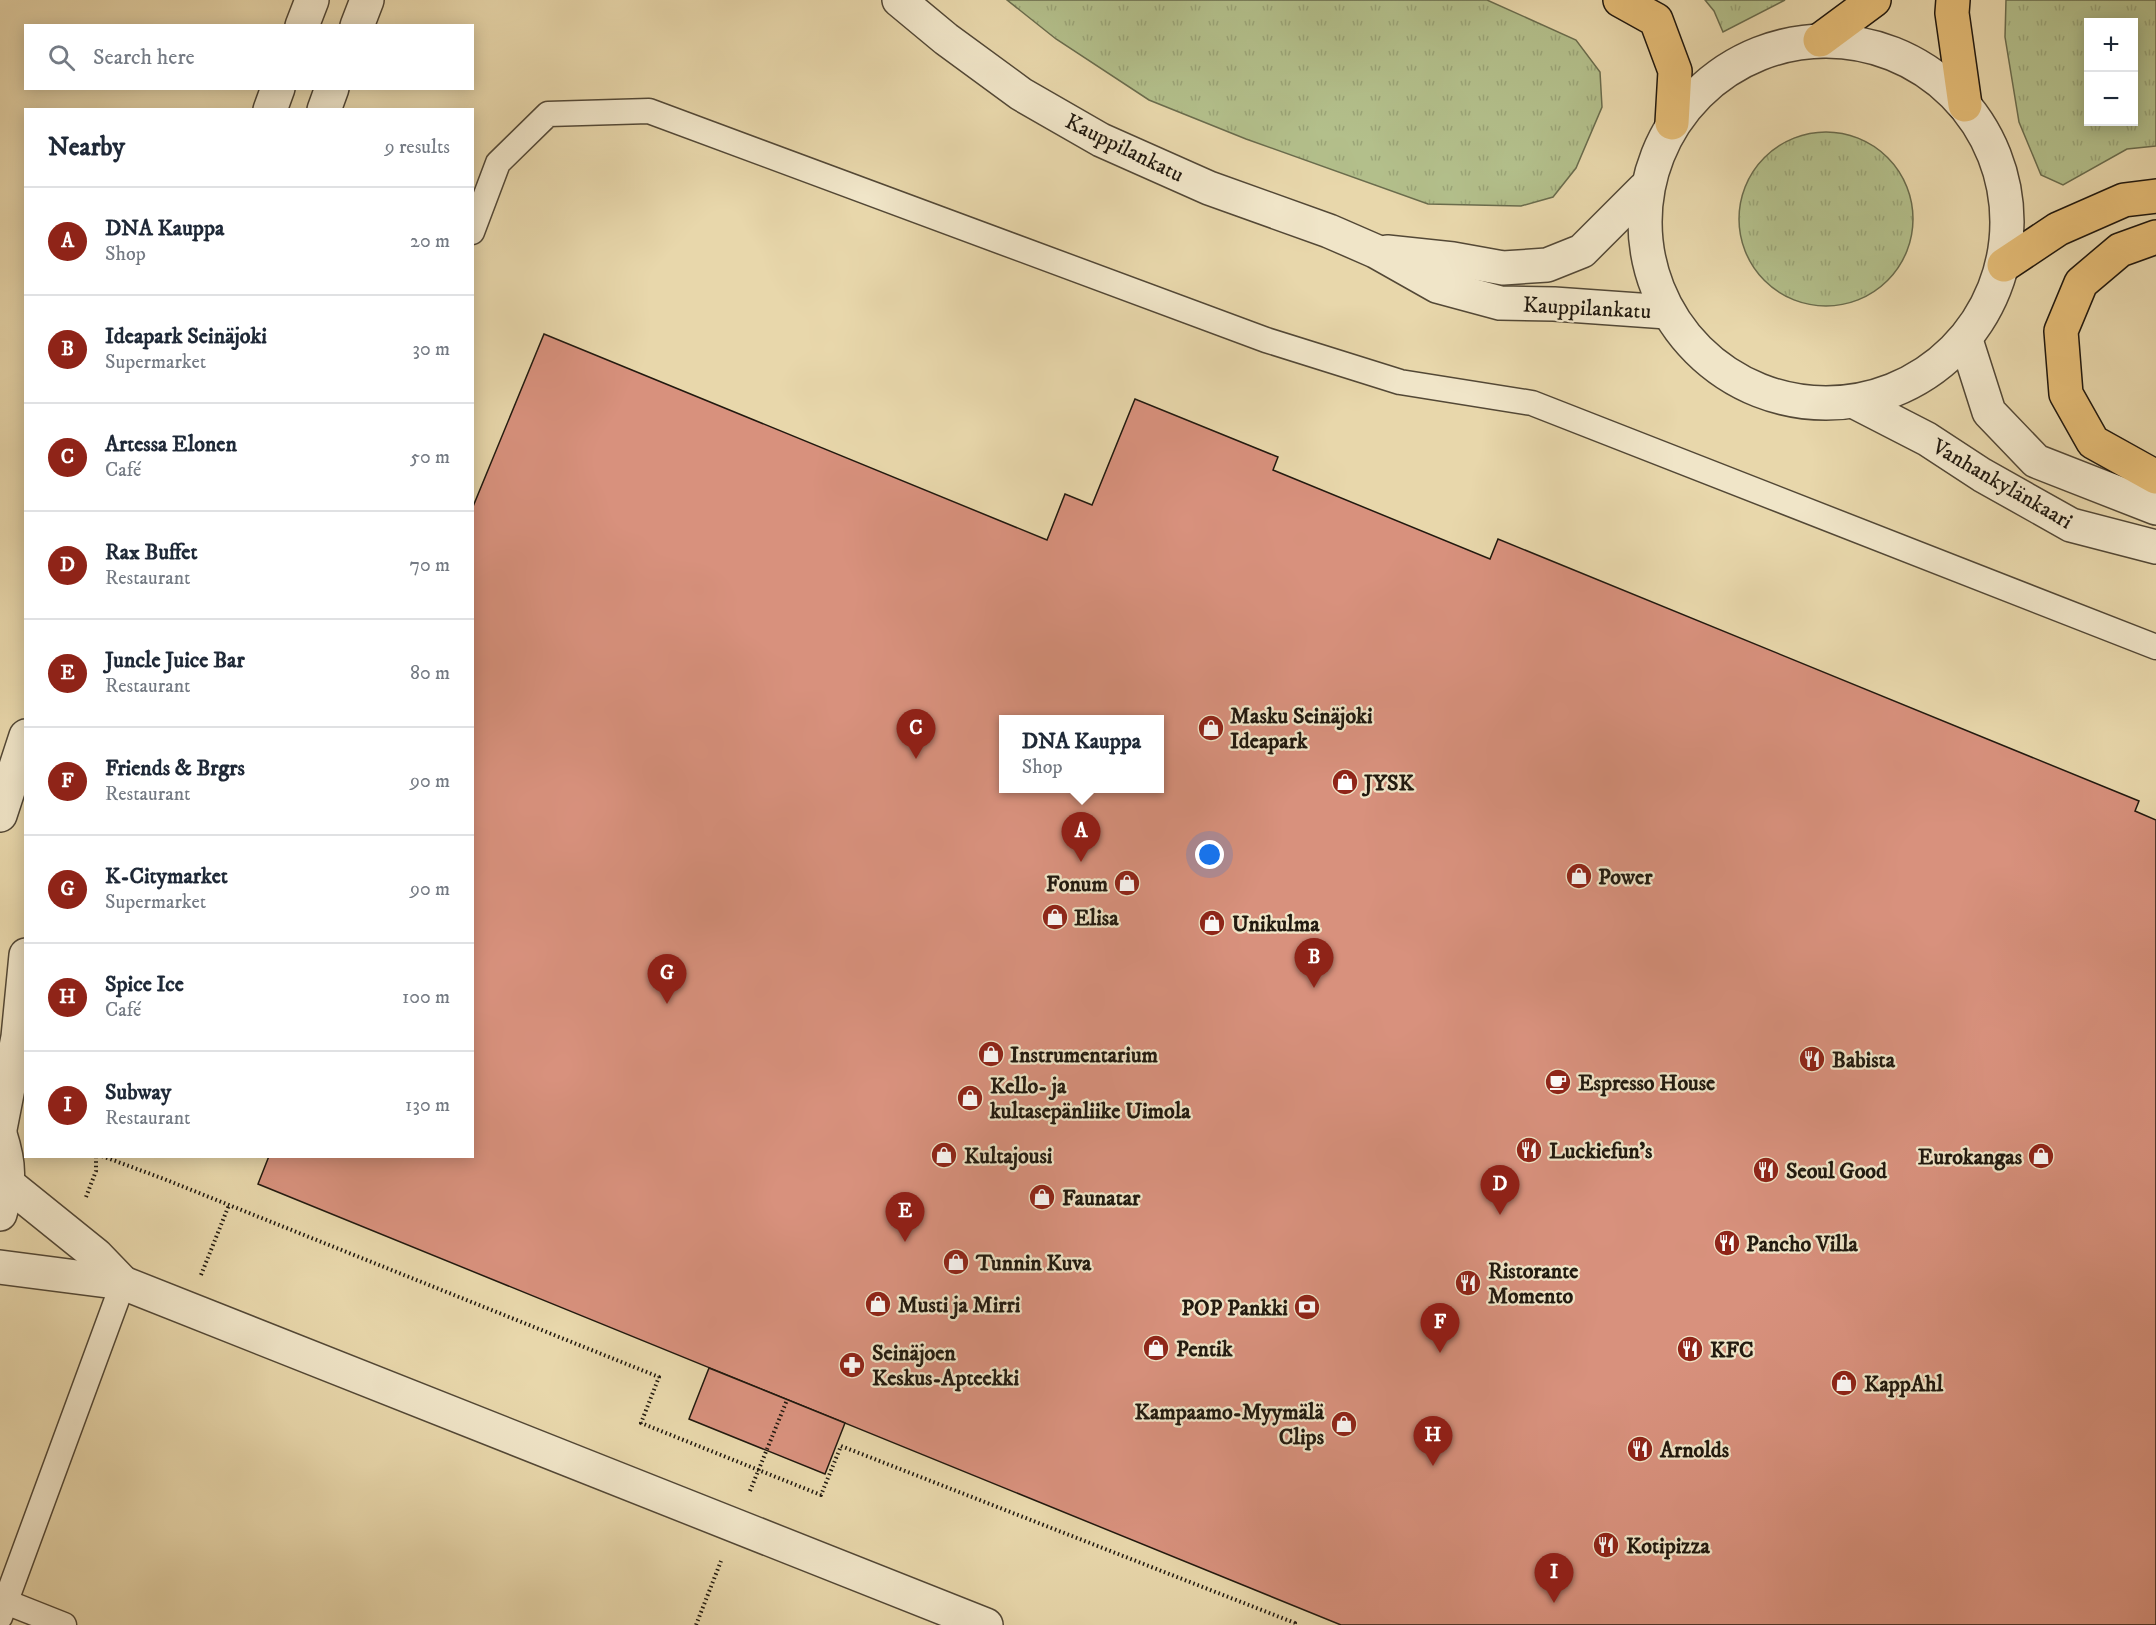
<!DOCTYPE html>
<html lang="en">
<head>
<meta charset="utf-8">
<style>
  body { margin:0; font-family:"IM FELL DW Pica",serif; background:#f6f6f7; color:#1f2937 }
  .controls { position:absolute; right:18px; top:18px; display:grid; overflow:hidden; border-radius:0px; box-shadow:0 3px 15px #0003 }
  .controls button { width:54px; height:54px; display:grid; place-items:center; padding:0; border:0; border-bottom:2px solid #e0e1e3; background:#fff; color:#1f2937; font:30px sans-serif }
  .you { position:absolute; left:1210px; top:855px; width:21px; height:21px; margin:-15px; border:4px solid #fff; border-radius:50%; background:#1a73e8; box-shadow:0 0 0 9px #1a73e833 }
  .badge { display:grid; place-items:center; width:39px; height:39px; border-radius:50%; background:#8f2418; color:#fff; font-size:20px; font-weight:700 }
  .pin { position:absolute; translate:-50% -50px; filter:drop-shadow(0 2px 3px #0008) }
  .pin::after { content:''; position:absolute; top:32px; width:21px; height:18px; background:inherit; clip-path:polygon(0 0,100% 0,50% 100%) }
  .popup { position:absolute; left:999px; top:715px; width:165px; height:78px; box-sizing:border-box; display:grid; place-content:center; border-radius:0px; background:#fff; filter:drop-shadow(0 2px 4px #0005); font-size:20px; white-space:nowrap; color:#747a83 }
  .popup b { font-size:22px; color:#1f2937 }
  .popup::after { content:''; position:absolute; left:50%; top:100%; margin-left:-12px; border:12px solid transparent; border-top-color:#fff }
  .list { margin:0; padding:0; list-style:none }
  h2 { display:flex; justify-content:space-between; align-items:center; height:78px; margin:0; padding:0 24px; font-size:26px }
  h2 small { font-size:20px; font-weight:400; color:#747a83 }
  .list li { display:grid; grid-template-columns:39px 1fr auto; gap:18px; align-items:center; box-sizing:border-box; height:108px; padding:0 24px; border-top:2px solid #e0e1e3 }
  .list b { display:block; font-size:22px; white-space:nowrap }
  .list p { margin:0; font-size:20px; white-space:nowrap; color:#747a83 }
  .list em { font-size:20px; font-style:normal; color:#747a83 }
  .icon { flex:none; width:33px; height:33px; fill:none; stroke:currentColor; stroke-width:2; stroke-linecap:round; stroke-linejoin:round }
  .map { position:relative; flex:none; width:2156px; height:1625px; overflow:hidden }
  .search { position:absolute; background:#fff; box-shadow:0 3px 15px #0003; left:24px; top:24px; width:450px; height:66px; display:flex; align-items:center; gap:15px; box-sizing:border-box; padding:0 21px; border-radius:0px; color:#747a83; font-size:22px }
  .panel { position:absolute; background:#fff; box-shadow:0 3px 15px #0003; left:24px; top:108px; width:450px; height:1050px; border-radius:0px }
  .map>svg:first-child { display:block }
  .grass { fill:url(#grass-tufts); stroke:#6a6c4d; stroke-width:1.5; fill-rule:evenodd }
  .building { fill:#d8917d; stroke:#21190f; stroke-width:1.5; fill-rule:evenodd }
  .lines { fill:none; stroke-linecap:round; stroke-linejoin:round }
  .service-casing { stroke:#534836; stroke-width:27 }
  .minor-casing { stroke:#534836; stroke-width:36 }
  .tertiary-casing { stroke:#534836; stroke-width:36 }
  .primary-casing { stroke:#21190f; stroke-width:36 }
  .path { stroke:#21190f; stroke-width:4; stroke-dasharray:1.5 3; stroke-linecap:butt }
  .service { stroke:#f0e5c8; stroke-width:24 }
  .minor { stroke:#f0e5c8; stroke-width:33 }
  .tertiary { stroke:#f0e5c8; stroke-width:33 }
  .primary { stroke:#e4bc76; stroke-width:33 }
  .labels { text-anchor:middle; stroke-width:4.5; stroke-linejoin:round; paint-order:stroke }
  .street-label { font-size:22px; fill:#21190f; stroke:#f0e5c8 }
  .poi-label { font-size:22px; font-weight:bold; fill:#21190f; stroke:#f0e5c8; text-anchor:start }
</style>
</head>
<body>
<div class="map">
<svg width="2156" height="1625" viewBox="0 0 2156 1625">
  <defs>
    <pattern id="grass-tufts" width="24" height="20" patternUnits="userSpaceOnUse" patternTransform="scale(1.5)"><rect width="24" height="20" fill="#b3bf8b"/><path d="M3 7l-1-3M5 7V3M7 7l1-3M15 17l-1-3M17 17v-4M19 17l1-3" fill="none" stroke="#9aa477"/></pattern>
  </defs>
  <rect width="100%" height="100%" fill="#e8d7ab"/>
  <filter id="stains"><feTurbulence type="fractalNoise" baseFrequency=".00333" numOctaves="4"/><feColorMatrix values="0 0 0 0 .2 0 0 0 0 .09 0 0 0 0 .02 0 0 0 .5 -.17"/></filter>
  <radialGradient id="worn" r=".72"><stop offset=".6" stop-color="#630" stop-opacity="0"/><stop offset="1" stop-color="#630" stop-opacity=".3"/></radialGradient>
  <g class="grass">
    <path d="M1007 0H1487L1576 40 1600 72 1602 107 1576 168 1553 197 1521 206 1428 204 1246 139 1149 100 1056 39Z"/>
    <path d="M1705 0H1785L1723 32 1714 11Z"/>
    <path d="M2006 0H2156V146L2127 149 2063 185 2041 175 2019 122 2005 37ZM2134 22V122H2088V22Z"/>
    <circle cx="1826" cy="219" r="87"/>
  </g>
  <g class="building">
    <path d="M544 334 1047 540 1065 494 1092 505 1135 399 1278 457 1273 470 1490 559 1498 539 2139 801 2135 811 2156 820V1625H1341L258 1184 269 1156H472V509ZM1003 720H1159V788H1003Z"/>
    <path d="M709 1368 845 1423 825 1474 689 1419Z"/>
  </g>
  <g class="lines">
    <g class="service-casing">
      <g id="service">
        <path d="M472 232 498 163 548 114 649 111 1266 340 1400 382 1532 403 2156 647"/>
        <path d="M6 1602 64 1625"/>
        <path d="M0 1617 123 1283"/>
      </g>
    </g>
    <g class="minor-casing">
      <g id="minor">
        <path d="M8 1184 96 1255 123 1283"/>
        <path d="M0 1267 123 1283 986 1625"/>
      </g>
    </g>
    <g class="tertiary-casing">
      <g id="tertiary">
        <path d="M899 0 946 39 1021 94 1101 140 1209 188 1329 231 1375 251 1437 286 1500 303 1554 304 1667 312"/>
        <path d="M302 26 312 0"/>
        <path d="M357 26 367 0"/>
        <circle cx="1826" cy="222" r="181"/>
        <path d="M270 110 278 88"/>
        <path d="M324 110 332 88"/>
        <path d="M1387 252 1453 259 1503 268 1547 265 1582 251 1644 189"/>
        <path d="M1966 340 1989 412 2036 461 2156 508"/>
        <path d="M1857 403 1927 439 1982 475 2071 525 2156 547"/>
        <path d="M0 815 26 736"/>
        <path d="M0 1129 18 1037 26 955"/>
        <path d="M0 1134C11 1168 9 1181 0 1214"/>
      </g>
    </g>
    <g class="primary-casing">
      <g id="primary">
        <path d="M1620 0 1656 20 1675 71 1672 123"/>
        <path d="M1953 0 1952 13 1965 105"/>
        <path d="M1820 40 1874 0"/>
        <path d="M2156 237 2120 250 2081 283 2061 331 2066 394 2093 442 2156 477"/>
        <path d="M2004 265 2058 229 2124 200 2156 196"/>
      </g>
    </g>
    <g class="path">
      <path d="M102 1156 164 1179 659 1377 641 1423 821 1495 841 1446 1295 1623 1294 1625"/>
      <path d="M86 1197 96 1171V1156"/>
      <path d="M201 1275 229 1205"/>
      <path d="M750 1491 787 1400"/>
      <path d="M696 1625 721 1561"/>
    </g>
    <use href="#service" class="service"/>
    <use href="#minor" class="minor"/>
    <use href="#tertiary" class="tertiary"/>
    <use href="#primary" class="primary"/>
  </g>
  <defs>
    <g id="shop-disc" transform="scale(1.35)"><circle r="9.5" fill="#8f2418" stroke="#f0e5c8"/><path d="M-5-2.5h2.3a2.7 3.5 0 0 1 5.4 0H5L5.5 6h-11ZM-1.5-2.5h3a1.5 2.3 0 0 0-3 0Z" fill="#fff"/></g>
    <g id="restaurant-disc" transform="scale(1.35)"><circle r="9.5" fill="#8f2418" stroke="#f0e5c8"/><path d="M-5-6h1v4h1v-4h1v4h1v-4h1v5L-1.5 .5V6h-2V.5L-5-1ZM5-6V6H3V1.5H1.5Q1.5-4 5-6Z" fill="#fff"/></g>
    <g id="cafe-disc" transform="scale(1.35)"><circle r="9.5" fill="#8f2418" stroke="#f0e5c8"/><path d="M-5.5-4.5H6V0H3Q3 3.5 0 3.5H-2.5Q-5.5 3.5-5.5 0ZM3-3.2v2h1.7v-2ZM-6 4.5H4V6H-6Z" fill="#fff"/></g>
    <g id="bank-disc" transform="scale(1.35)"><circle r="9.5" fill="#8f2418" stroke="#f0e5c8"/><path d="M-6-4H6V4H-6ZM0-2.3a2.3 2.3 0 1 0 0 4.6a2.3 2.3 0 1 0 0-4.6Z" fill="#fff"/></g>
    <g id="pharmacy-disc" transform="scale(1.35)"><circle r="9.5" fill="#8f2418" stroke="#f0e5c8"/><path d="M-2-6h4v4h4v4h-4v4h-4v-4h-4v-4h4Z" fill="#fff"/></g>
  </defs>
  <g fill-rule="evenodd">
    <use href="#shop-disc" x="1211" y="728"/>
    <use href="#shop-disc" x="1345" y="782"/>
    <use href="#shop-disc" x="1579" y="876"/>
    <use href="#shop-disc" x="1127" y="883"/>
    <use href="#shop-disc" x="1055" y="917"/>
    <use href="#shop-disc" x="1212" y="923"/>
    <use href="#shop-disc" x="991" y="1054"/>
    <use href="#restaurant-disc" x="1812" y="1059"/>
    <use href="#cafe-disc" x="1558" y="1082"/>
    <use href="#shop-disc" x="970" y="1098"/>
    <use href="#restaurant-disc" x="1529" y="1150"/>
    <use href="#shop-disc" x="944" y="1155"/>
    <use href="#shop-disc" x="2041" y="1156"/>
    <use href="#restaurant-disc" x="1766" y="1170"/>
    <use href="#shop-disc" x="1042" y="1197"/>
    <use href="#restaurant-disc" x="1727" y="1243"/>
    <use href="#shop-disc" x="956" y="1262"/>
    <use href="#restaurant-disc" x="1468" y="1283"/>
    <use href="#shop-disc" x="878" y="1304"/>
    <use href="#bank-disc" x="1307" y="1307"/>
    <use href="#shop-disc" x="1156" y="1348"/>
    <use href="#restaurant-disc" x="1690" y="1349"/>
    <use href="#pharmacy-disc" x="852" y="1365"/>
    <use href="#shop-disc" x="1844" y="1383"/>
    <use href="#shop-disc" x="1344" y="1424"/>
    <use href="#restaurant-disc" x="1640" y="1449"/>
    <use href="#restaurant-disc" x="1606" y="1545"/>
  </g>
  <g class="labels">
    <g class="street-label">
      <text transform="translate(1125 147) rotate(26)" y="8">Kauppilankatu</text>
      <text transform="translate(1587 307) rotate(3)" y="8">Kauppilankatu</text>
      <text transform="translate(2003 483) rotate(30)" y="8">Vanhankylänkaari</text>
    </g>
    <g class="poi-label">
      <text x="1230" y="723">Masku Seinäjoki<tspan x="1230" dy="25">Ideapark</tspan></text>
      <text x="1364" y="790">JYSK</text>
      <text x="1598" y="884">Power</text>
      <text x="1108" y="891" text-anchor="end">Fonum</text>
      <text x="1074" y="925">Elisa</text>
      <text x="1232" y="931">Unikulma</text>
      <text x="1010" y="1062">Instrumentarium</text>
      <text x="1832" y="1067">Babista</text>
      <text x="1578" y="1090">Espresso House</text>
      <text x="990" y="1093">Kello- ja<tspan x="990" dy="25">kultasepänliike Uimola</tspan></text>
      <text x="1549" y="1158">Luckiefun's</text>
      <text x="964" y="1163">Kultajousi</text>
      <text x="2022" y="1164" text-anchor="end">Eurokangas</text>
      <text x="1786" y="1178">Seoul Good</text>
      <text x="1062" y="1205">Faunatar</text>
      <text x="1746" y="1251">Pancho Villa</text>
      <text x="976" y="1270">Tunnin Kuva</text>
      <text x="1488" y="1278">Ristorante<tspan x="1488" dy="25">Momento</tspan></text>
      <text x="898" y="1312">Musti ja Mirri</text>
      <text x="1288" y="1315" text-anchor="end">POP Pankki</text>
      <text x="1176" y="1356">Pentik</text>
      <text x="1710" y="1357">KFC</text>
      <text x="872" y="1360">Seinäjoen<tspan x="872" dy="25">Keskus-Apteekki</tspan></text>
      <text x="1864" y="1391">KappAhl</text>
      <text x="1324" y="1419" text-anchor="end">Kampaamo-Myymälä<tspan x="1324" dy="25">Clips</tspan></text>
      <text x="1660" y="1457">Arnolds</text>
      <text x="1626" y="1553">Kotipizza</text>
    </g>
  </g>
  <rect width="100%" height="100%" filter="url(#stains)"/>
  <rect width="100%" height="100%" fill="url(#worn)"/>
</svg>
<div class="controls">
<button>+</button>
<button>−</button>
</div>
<div class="you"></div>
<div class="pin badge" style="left:1081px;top:862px">A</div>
<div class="popup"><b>DNA Kauppa</b>Shop</div>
<div class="pin badge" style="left:1314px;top:988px">B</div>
<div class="pin badge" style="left:916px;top:759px">C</div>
<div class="pin badge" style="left:1500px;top:1215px">D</div>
<div class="pin badge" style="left:905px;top:1242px">E</div>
<div class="pin badge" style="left:1440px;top:1353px">F</div>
<div class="pin badge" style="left:667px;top:1004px">G</div>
<div class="pin badge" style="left:1433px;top:1466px">H</div>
<div class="pin badge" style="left:1554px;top:1603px">I</div>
<div class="search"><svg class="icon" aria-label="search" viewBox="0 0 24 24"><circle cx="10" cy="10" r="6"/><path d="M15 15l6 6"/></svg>Search here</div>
<section class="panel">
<h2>Nearby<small>9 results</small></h2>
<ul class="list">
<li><span class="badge">A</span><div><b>DNA Kauppa</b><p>Shop</p></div><em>20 m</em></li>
<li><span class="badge">B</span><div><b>Ideapark Seinäjoki</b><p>Supermarket</p></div><em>30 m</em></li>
<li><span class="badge">C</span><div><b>Artessa Elonen</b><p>Café</p></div><em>50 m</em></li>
<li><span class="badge">D</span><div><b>Rax Buffet</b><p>Restaurant</p></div><em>70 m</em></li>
<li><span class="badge">E</span><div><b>Juncle Juice Bar</b><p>Restaurant</p></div><em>80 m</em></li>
<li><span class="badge">F</span><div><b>Friends &amp; Brgrs</b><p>Restaurant</p></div><em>90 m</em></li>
<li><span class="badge">G</span><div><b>K-Citymarket</b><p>Supermarket</p></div><em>90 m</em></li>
<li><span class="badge">H</span><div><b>Spice Ice</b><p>Café</p></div><em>100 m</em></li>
<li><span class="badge">I</span><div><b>Subway</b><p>Restaurant</p></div><em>130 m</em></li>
</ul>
</section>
</div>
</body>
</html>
